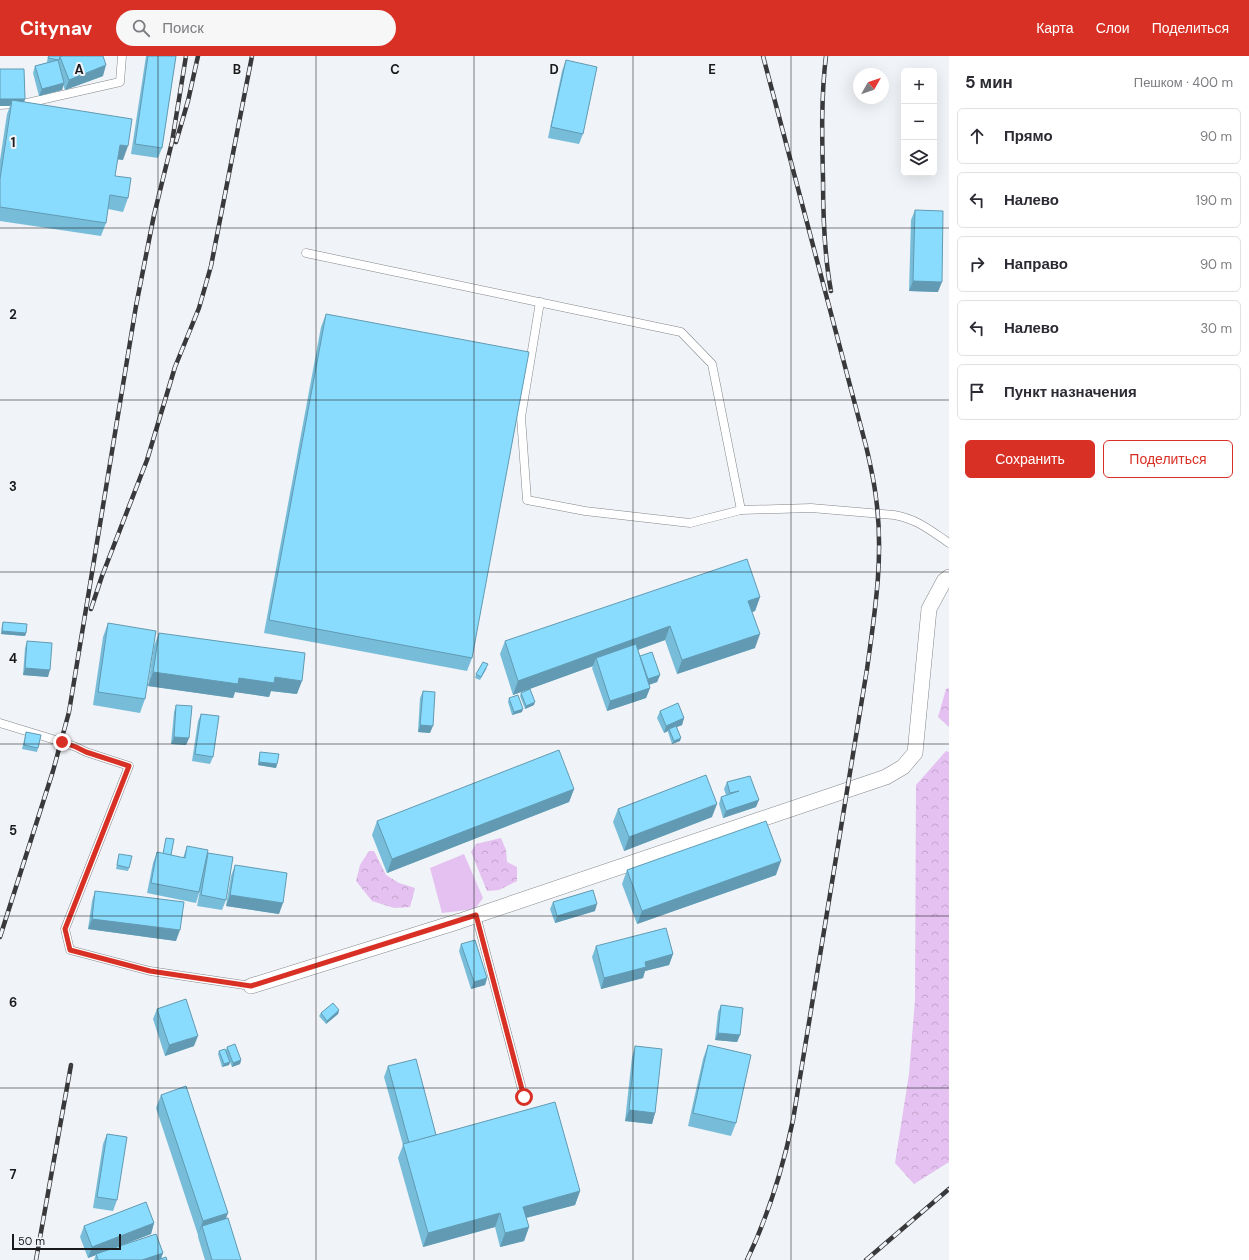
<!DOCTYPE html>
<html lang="ru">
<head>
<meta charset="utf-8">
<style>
  body { margin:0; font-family:"DM Sans",sans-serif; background:#f7f7f7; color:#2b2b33 }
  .controls { position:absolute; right:12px; top:12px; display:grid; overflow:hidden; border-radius:6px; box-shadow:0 4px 16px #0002 }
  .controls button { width:36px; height:36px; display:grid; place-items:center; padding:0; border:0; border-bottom:1px solid #e1e1e2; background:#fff; color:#2b2b33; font:20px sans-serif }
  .compass { position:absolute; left:853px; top:12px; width:36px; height:36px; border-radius:50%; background:#fff; box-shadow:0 4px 16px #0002; rotate:50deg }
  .scale { position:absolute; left:12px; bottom:10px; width:109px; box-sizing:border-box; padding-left:4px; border:2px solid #1a1a1c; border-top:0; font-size:11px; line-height:14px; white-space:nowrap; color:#1a1a1c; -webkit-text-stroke:3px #f0f3f7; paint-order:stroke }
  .stop { position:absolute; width:12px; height:12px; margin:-9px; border:3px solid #d93025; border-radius:50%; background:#fff }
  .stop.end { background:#d93025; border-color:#fff; box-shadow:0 1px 4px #0008 }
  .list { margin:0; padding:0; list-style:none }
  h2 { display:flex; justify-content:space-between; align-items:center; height:52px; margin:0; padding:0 16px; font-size:17px }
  h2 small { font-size:13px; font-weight:400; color:#7c7c81 }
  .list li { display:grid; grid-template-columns:26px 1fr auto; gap:12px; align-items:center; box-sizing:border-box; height:56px; margin:0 8px 8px; padding:0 8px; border:1px solid #e1e1e2; border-radius:6px }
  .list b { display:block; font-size:15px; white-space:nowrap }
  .list em { font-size:13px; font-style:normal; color:#7c7c81 }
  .actions { display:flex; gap:8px; padding:12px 16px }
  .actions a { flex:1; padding:9px 0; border:1px solid #d93025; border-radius:6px; text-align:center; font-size:14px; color:#d93025 }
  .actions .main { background:#d93025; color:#fff }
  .icon { flex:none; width:22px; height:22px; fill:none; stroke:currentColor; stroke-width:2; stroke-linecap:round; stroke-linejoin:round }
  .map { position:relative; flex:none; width:949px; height:1204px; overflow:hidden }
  header { display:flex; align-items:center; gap:24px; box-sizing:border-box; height:56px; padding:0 20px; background:#d93025; color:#fff }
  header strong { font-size:19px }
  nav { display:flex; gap:22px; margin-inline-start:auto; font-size:14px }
  .search { width:280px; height:36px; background:#f7f7f7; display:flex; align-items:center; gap:10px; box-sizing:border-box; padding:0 14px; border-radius:22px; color:#7c7c81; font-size:15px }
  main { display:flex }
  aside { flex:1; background:#fff }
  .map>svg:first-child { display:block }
  .grass { fill:#e4c1f0 }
  .forest { fill:url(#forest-crowns) }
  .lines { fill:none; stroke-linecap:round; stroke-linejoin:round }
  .service-casing { stroke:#84868a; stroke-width:9 }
  .minor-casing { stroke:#84868a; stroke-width:16 }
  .service { stroke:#fff; stroke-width:8 }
  .minor { stroke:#fff; stroke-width:15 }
  .rail-casing { stroke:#39393b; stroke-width:4.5 }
  .rail { stroke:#f0f3f7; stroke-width:3; stroke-dasharray:9; stroke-linecap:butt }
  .wall { fill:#77bdda }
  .shaded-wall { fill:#619ab2 }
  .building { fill:#8adcfe; stroke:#619ab2 }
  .route { stroke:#d93025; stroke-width:5 }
  .grid { fill:none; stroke:#1a1a1c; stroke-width:1; stroke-opacity:0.55 }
  .grid-label { font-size:13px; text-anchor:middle; font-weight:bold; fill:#1a1a1c; stroke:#f0f3f7; stroke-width:4; stroke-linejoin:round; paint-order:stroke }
</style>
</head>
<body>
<header>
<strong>Citynav</strong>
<div class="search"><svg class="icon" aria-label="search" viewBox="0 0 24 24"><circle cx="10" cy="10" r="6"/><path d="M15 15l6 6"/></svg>Поиск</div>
<nav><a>Карта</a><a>Слои</a><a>Поделиться</a></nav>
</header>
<main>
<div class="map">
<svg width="949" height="1204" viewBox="0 0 949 1204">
  <defs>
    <pattern id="forest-crowns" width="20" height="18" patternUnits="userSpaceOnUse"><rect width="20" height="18" fill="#e4c1f0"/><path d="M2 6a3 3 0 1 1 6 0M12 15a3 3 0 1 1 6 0" fill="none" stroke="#c3a5cd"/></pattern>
  </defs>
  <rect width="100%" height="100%" fill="#f0f3f7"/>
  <path class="grass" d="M464 798 483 842 475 853 442 857 430 812Z"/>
  <g class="forest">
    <path d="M949 632V671L938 661 946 633Z"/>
    <path d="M946 695 949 696V1106L914 1128 895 1107 909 1018 915 944 916 729Z"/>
    <path d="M501 782 506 794 507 806 517 811V825L499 834 487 835 471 796 476 788Z"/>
    <path d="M369 795H374L386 819 399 827 415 832 410 851 394 852 372 845 356 825 360 809Z"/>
  </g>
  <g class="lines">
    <g class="service-casing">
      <g id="service">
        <path d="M0 49 27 47 120 26 122 0"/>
        <path d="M306 197 681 276 712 308 741 454"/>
        <path d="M540 246 521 361 527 444 585 455 690 467 741 454 811 452 894 459C917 463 930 474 949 487"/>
        <path d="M0 667 62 686 76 691 86 696 129 710 65 873 70 894 150 915 251 930"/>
        <path d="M476 859 524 1041"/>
      </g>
    </g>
    <g class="minor-casing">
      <path id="minor" d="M251 930 460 865 886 721 903 711 915 697 929 553 944 525 949 521"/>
    </g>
    <use href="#service" class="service"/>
    <use href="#minor" class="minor"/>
    <g class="rail-casing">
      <g id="rail">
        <path d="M826 0C821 41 822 81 823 122 823 160 824 198 831 235"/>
        <path d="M176 86 188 45 198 0"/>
        <path d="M91 553 102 520 147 404 175 311 199 252 211 210 252 0"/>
        <path d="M0 881 53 715 69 656 136 250 154 159 172 86 186 0"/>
        <path d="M36 1204 71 1009"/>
        <path d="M747 1204C768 1160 783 1112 793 1064L867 613C875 556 884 499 876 442 874 424 870 407 866 390L763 0"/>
        <path d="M866 1204 949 1133"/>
      </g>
    </g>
    <use href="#rail" class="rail"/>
  </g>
  <g class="wall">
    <path d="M48 0H103V20L65 34 63 29 62 34 39 40 33 17 35 10 49 6H47Z"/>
    <path d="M146 0H176L162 92 158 102 131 98Z"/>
    <path d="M566 4 583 78 579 88 548 82 562 15Z"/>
    <path d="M0 13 25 43 24 46 123 104 117 103 115 120 128 142 123 156 108 153 106 167 101 180 0 165V104L7 58 10 50H0Z"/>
    <path d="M915 154 938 236 909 235 911 164Z"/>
    <path d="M326 258 472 602 467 615 264 577 321 271Z"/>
    <path d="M760 541 755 555 752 556 755 592 677 618 665 584 638 594 640 600 660 619 657 626 649 629 650 632 646 642 607 655 592 612 593 610 513 639 500 598 505 585Z"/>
    <path d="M3 566 26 577 25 580 1 578 2 569Z"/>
    <path d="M108 567 145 643 140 657 93 649 103 581Z"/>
    <path d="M159 577 297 638 271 635 269 641 235 636 233 642 148 630 154 590Z"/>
    <path d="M27 585 48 621 23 619 25 592Z"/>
    <path d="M487 612 480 624 475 622 476 618Z"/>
    <path d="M423 635 430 677 418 676 420 642Z"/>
    <path d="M521 637 534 649 525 653 520 640Z"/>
    <path d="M509 642 522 656 512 659 508 646Z"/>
    <path d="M176 649 189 682 186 689 171 688 174 656Z"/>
    <path d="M660 655 684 662 682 669 677 671 680 685 672 688 668 676V675L664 677 657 662Z"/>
    <path d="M201 658 213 701 210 708 192 705 198 665Z"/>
    <path d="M26 676 38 692 37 696 22 693Z"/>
    <path d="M260 696 277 708 276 712 258 709 259 700Z"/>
    <path d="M727 726 756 751 723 762 719 748 721 741 726 739 724 733Z"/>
    <path d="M574 733 569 746 387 817 372 779 377 765Z"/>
    <path d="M618 753 712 761 624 795 613 766Z"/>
    <path d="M166 782 171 799 183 802 187 790 206 804 208 797 226 844 222 854 197 850 200 834 196 847 147 837 153 807 157 796 163 798Z"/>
    <path d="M119 798 129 812 128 815 116 813Z"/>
    <path d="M235 809 279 858 226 850 231 820Z"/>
    <path d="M627 814 776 819 637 868 622 828Z"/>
    <path d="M95 835 176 885 88 873 92 845Z"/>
    <path d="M553 846 595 855 555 867 550 853Z"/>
    <path d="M461 888 487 922 485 929 471 933 459 895Z"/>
    <path d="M596 890 673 898 669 909 645 915 643 922 601 933 592 901Z"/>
    <path d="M721 949 740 979 737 986 715 984 718 956Z"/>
    <path d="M157 953 194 990 165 1000 153 963Z"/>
    <path d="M339 954 338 958 326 968 319 960 321 957Z"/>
    <path d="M708 989 736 1067 731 1080 688 1070 703 1003Z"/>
    <path d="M635 990 655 1057 652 1068 625 1065 632 1001Z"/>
    <path d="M227 991 241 1004 240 1008 232 1011 230 1006 229 1009 222 1011 218 998 219 995 226 994Z"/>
    <path d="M388 1010 436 1079 580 1135 575 1149 526 1162 529 1171 524 1185 500 1191 495 1171 423 1191 398 1102 403 1089 384 1021Z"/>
    <path d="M161 1039 226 1163 241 1204H205L198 1181V1179L156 1052Z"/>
    <path d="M107 1078 117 1144 113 1155 93 1152 103 1088Z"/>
    <path d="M154 1167 151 1178 104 1196 163 1197 161 1203 167 1204H94L96 1199 88 1202 80 1181 84 1170Z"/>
  </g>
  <g class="shaded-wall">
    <path d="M106 9 103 20 65 34 69 24Z"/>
    <path d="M64 27 62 34 39 40 42 33Z"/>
    <path d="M0 43H25L23 50 12 44 10 50H0Z"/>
    <path d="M120 89 128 90 123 104 115 103Z"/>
    <path d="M913 225 942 226 938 236 909 235Z"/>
    <path d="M760 541 755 555 743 559 748 545Z"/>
    <path d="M670 570 665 584 598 608 596 602 593 610 513 639 518 625Z"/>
    <path d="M2 575 26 577 25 580 1 578Z"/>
    <path d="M760 578 755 592 677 618 682 604Z"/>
    <path d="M25 612 50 614 48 621 23 619Z"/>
    <path d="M153 616 239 622 275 621 302 625 297 638 271 635 269 641 235 636 233 642 148 630Z"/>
    <path d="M660 619 657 626 645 630 648 623Z"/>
    <path d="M650 632 646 642 607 655 610 645Z"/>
    <path d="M535 646 534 649 525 653 526 650Z"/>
    <path d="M523 653 522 656 512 659 514 656Z"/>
    <path d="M684 662 682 669 669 674V673L668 675 664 677 666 670Z"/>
    <path d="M420 669 433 670 430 677 418 676Z"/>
    <path d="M174 681 189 682 186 689 171 688Z"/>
    <path d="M681 682 680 685 672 688 674 685Z"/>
    <path d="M259 706 277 708 276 712 258 709Z"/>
    <path d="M574 733 569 746 387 817 392 803Z"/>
    <path d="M759 744 756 751 723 762 726 755Z"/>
    <path d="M717 748 712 761 624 795 629 781Z"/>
    <path d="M781 805 776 819 637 868 642 855Z"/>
    <path d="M230 839 283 847 279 858 226 850Z"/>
    <path d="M597 848 595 855 555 867 557 860Z"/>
    <path d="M92 863 180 874 176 885 88 873Z"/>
    <path d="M673 898 669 909 645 915 643 922 601 933 604 922 645 906Z"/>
    <path d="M487 922 485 929 471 933 474 926Z"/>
    <path d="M339 954 338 958 326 968 327 965Z"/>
    <path d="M718 977 740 979 737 986 715 984Z"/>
    <path d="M198 980 194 990 165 1000 169 989Z"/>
    <path d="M241 1004 240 1008 232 1011 233 1007Z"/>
    <path d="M230 1006 229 1009 222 1011 224 1008Z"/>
    <path d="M629 1054 655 1057 652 1068 625 1065Z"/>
    <path d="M580 1135 575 1149 518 1164 523 1151Z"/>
    <path d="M228 1157 223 1171 202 1170 198 1179 203 1165Z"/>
    <path d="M500 1157 495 1171 423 1191 428 1177Z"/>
    <path d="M154 1167 151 1178 88 1202 92 1191Z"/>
    <path d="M529 1171 524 1185 500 1191 505 1177Z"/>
    <path d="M163 1197 160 1204H142Z"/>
  </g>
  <g class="building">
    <path d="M49 0H62L60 1 59 4 48 2Z"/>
    <path d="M62 0H103L106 9 69 24 60 1Z"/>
    <path d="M148 0H176L162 92 135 88Z"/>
    <path d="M58 4 64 27 42 33 35 10Z"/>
    <path d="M566 4 597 11 583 78 551 71Z"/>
    <path d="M0 13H24L25 43H0Z"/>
    <path d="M12 44 132 63 128 90 120 89 115 120 131 122 128 142 110 139 106 167 0 151V123Z"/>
    <path d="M915 154 943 155 942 226 913 225Z"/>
    <path d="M326 258 529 296 472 602 269 564Z"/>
    <path d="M747 503 760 541 748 545 760 578 682 604 670 570 518 625 505 585Z"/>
    <path d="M3 566 27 568 26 577 2 575Z"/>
    <path d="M108 567 156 575 145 643 98 636Z"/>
    <path d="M159 577 305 597 302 625 275 621 274 627 239 622 238 628 153 616Z"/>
    <path d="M27 585 52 587 50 614 25 612Z"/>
    <path d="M636 588 650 632 610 645 596 602Z"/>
    <path d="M652 596 660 619 648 623 640 600Z"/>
    <path d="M483 606 488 608 481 621 476 618Z"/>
    <path d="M530 633 535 646 526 650 521 637Z"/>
    <path d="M423 635 435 636 433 670 420 669Z"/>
    <path d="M518 639 523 653 514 656 509 642Z"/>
    <path d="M678 647 684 662 666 670 660 655Z"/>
    <path d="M176 649 192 650 189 682 174 681Z"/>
    <path d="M201 658 219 660 213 701 195 698Z"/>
    <path d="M676 670 681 682 674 685 669 673Z"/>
    <path d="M26 676 41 679 38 692 24 689Z"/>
    <path d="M559 694 574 733 392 803 377 765Z"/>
    <path d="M260 696 279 698 277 708 259 706Z"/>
    <path d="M706 719 717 748 629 781 618 753Z"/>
    <path d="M750 720 759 744 726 755 721 741 739 735 730 737 727 726Z"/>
    <path d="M766 765 781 805 642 855 627 814Z"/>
    <path d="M166 782 174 783 171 799 163 798Z"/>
    <path d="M187 790 208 794 199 836 151 827 157 796 185 802Z"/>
    <path d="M208 797 233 801 226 844 201 839Z"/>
    <path d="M119 798 132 800 129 812 117 809Z"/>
    <path d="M235 809 287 817 283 847 230 839Z"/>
    <path d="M593 834 597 848 557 860 553 846Z"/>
    <path d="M95 835 184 846 180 874 92 863Z"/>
    <path d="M666 872 673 898 645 906 646 911 604 922 596 890Z"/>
    <path d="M475 884 487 922 474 926 461 888Z"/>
    <path d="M186 943 198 980 169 989 157 953Z"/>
    <path d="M333 947 339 954 327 965 321 957Z"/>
    <path d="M721 949 743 952 740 979 718 977Z"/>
    <path d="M235 988 241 1004 233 1007 227 991Z"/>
    <path d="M708 989 751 999 736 1067 693 1057Z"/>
    <path d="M635 990 662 993 655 1057 629 1054Z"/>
    <path d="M225 993 230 1006 224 1008 219 995Z"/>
    <path d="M416 1003 436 1079 409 1087 388 1010Z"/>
    <path d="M186 1030 228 1157 203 1165 161 1039Z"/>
    <path d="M555 1046 580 1135 523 1151 529 1171 505 1177 500 1157 428 1177 403 1088Z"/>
    <path d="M107 1078 127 1081 117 1144 97 1141Z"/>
    <path d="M146 1146 154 1167 92 1191 84 1170Z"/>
    <path d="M228 1162 241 1204H212L202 1170Z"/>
    <path d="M156 1178 163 1197 142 1204H98L96 1198Z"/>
    <path d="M166 1201 167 1204H157Z"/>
  </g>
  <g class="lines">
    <path class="route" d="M62 686 76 691 86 696 129 710 65 873 70 894 150 915 251 930 476 859 524 1041"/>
  </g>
  <path class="grid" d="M158 0V1204M316 0V1204M474 0V1204M633 0V1204M791 0V1204M0 172H949M0 344H949M0 516H949M0 688H949M0 860H949M0 1032H949"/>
  <g class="grid-label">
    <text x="79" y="18">A</text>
    <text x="237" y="18">B</text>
    <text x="395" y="18">C</text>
    <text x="554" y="18">D</text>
    <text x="712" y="18">E</text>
    <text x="13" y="91">1</text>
    <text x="13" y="263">2</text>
    <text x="13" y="435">3</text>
    <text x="13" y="607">4</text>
    <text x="13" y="779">5</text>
    <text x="13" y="951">6</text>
    <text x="13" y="1123">7</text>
  </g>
</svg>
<div class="controls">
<button>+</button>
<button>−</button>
<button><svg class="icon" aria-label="layers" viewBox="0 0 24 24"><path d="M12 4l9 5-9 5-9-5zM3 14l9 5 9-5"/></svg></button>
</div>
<svg class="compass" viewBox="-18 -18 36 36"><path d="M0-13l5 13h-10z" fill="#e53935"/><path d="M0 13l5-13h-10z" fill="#7c7c81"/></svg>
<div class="scale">50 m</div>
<div class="stop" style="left:524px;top:1041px"></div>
<div class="stop end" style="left:62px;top:686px"></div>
</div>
<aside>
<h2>5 мин<small>Пешком · 400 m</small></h2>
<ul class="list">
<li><svg class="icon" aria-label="ahead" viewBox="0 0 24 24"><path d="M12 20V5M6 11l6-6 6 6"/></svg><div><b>Прямо</b></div><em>90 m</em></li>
<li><svg class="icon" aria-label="left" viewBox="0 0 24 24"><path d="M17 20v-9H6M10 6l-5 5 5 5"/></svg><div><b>Налево</b></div><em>190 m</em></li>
<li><svg class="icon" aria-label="right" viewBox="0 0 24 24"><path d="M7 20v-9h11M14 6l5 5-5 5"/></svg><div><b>Направо</b></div><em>90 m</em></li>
<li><svg class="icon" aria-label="left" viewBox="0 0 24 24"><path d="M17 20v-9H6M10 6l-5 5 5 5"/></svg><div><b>Налево</b></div><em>30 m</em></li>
<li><svg class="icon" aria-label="arrive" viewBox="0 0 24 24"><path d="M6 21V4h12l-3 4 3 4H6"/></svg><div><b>Пункт назначения</b></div></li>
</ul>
<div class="actions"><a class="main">Сохранить</a><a>Поделиться</a></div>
</aside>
</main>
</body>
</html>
